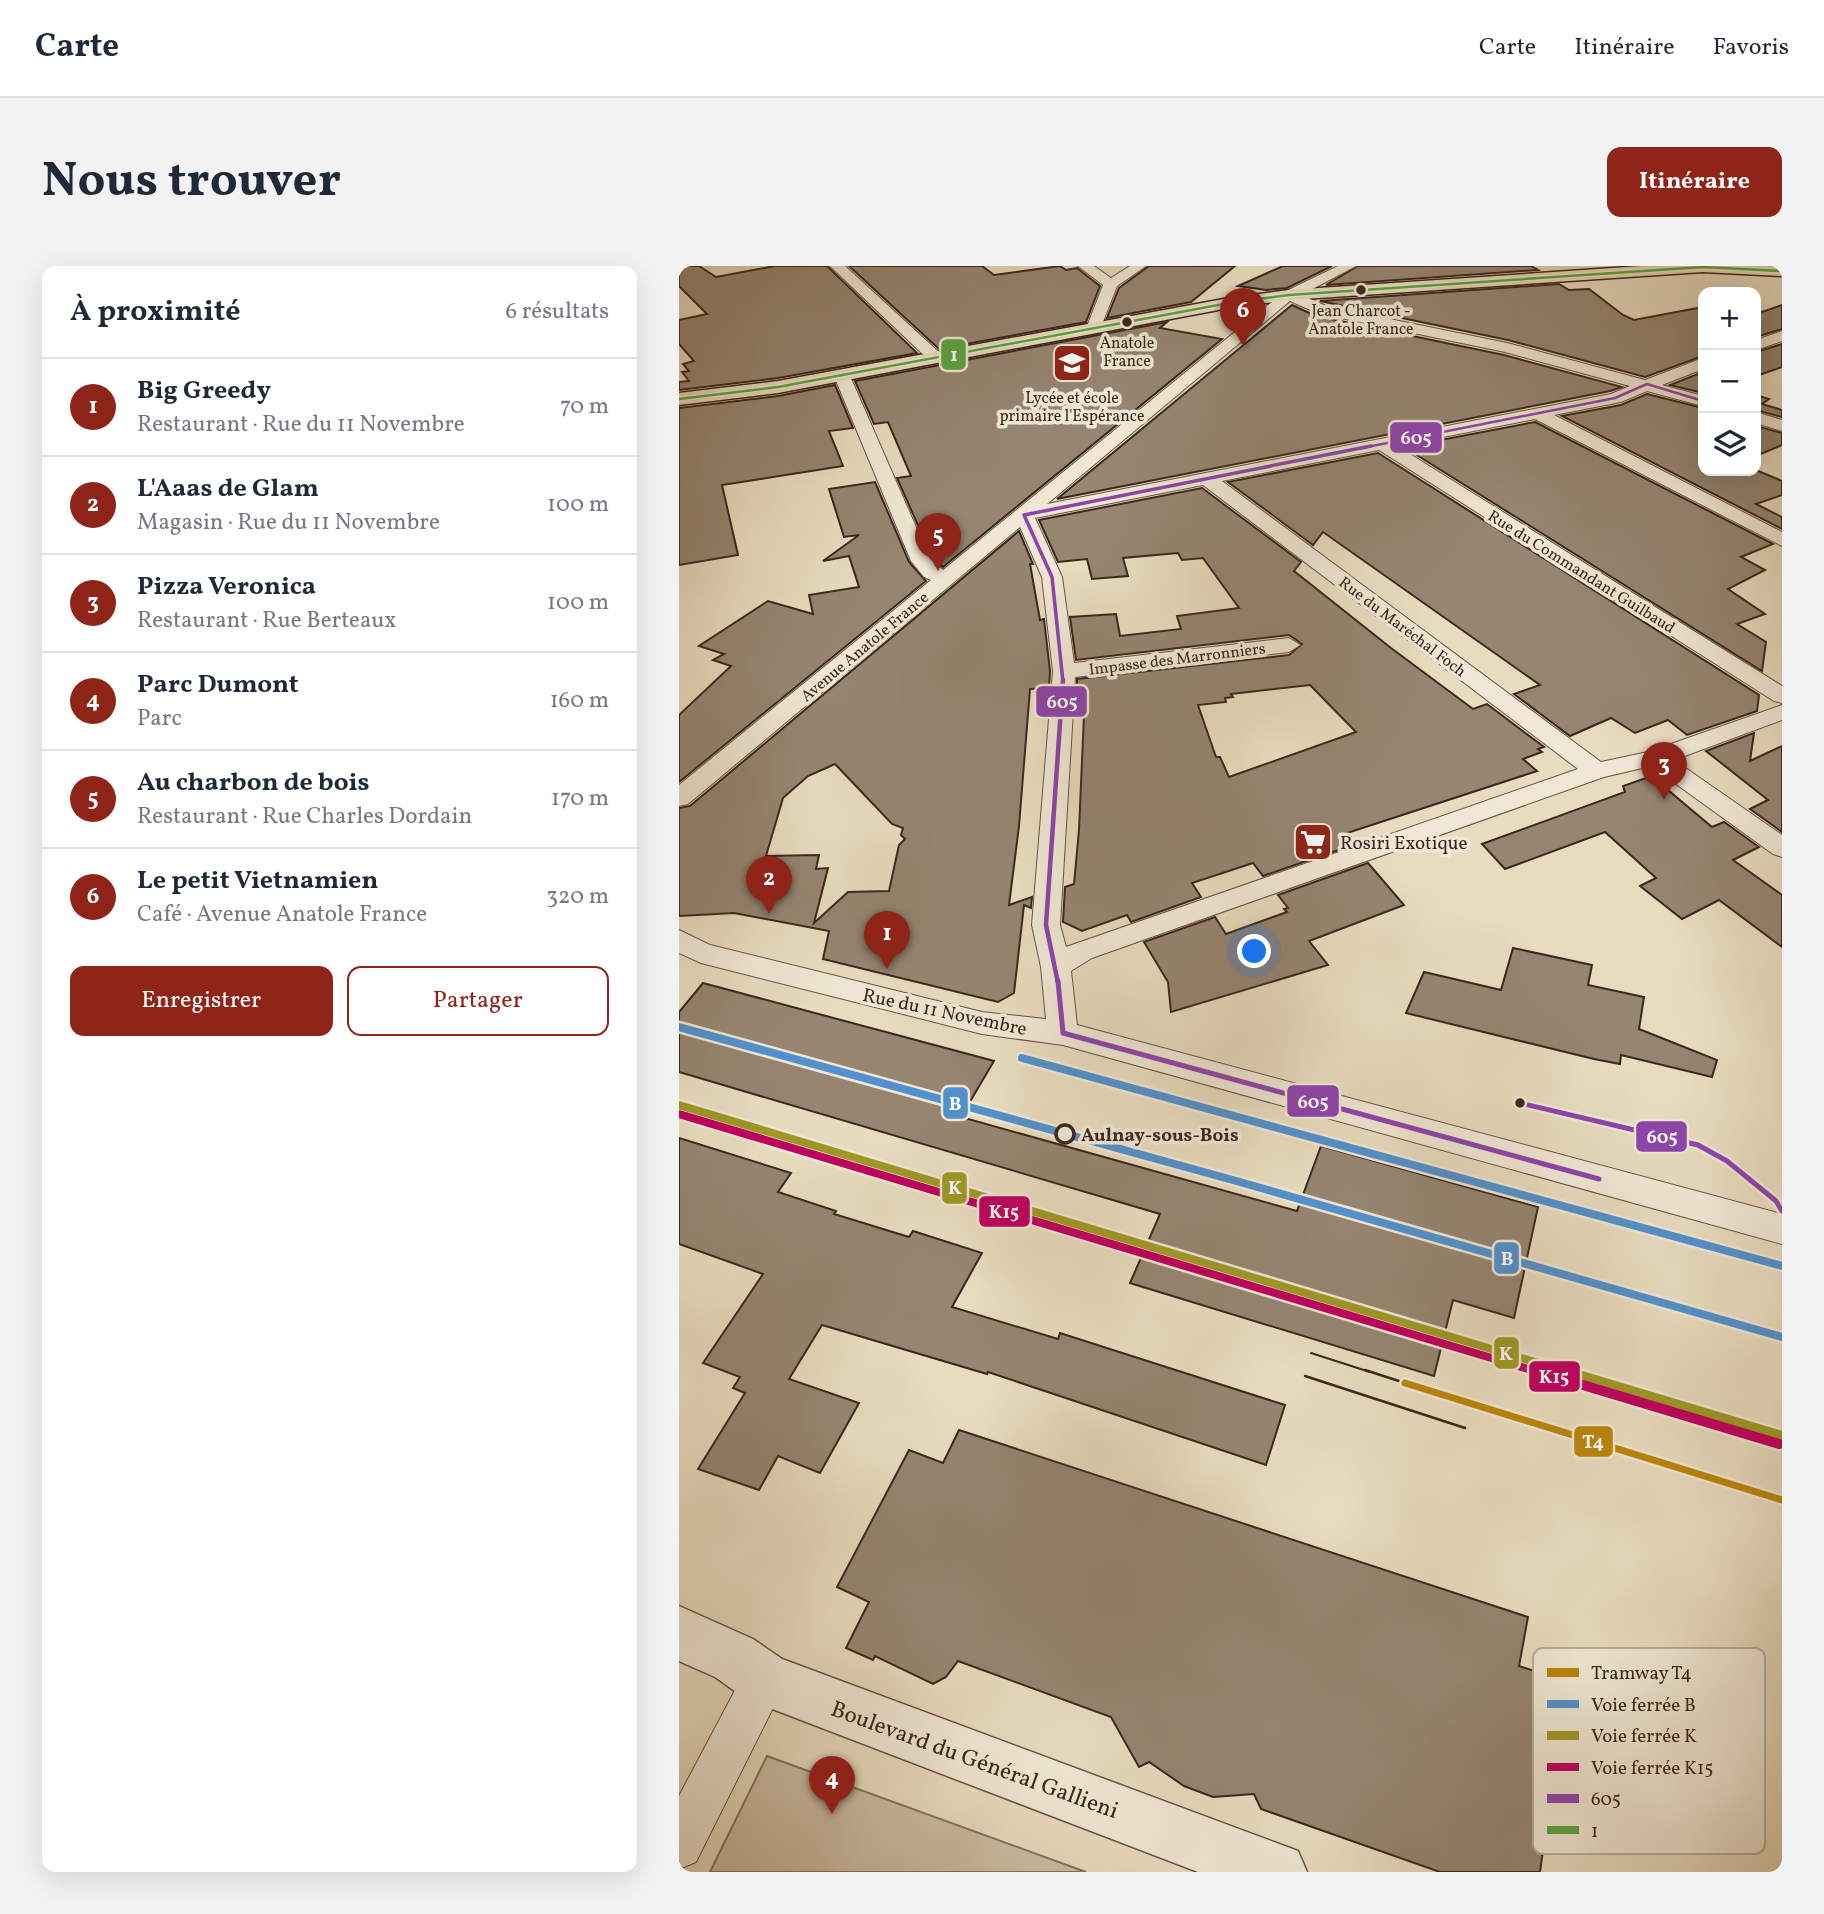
<!DOCTYPE html>
<html lang="fr">
<head>
<meta charset="utf-8">
<style>
  body { margin:0; font-family:Vollkorn,serif; background:#f2f2f3; color:#1f2937 }
  .controls { position:absolute; right:21px; top:21px; display:grid; overflow:hidden; border-radius:14px; box-shadow:0 7px 28px #0002 }
  .controls button { width:63px; height:63px; display:grid; place-items:center; padding:0; border:0; border-bottom:2px solid #e0e1e3; background:#fff; color:#1f2937; font:35px sans-serif }
  .you { position:absolute; left:576px; top:686px; width:24px; height:24px; margin:-18px; border:5px solid #fff; border-radius:50%; background:#1a73e8; box-shadow:0 0 0 10px #1a73e833 }
  .badge { display:grid; place-items:center; width:46px; height:46px; border-radius:50%; background:#8f2418; color:#fff; font-size:23px; font-weight:700 }
  .pin { position:absolute; translate:-50% -58px; filter:drop-shadow(0 2px 4px #0008) }
  .pin::after { content:''; position:absolute; top:37px; width:24px; height:21px; background:inherit; clip-path:polygon(0 0,100% 0,50% 100%) }
  .list { margin:0; padding:0; list-style:none }
  h2 { display:flex; justify-content:space-between; align-items:center; height:91px; margin:0; padding:0 28px; font-size:30px }
  h2 small { font-size:23px; font-weight:400; color:#747a83 }
  .list li { display:grid; grid-template-columns:46px 1fr auto; gap:21px; align-items:center; box-sizing:border-box; height:98px; padding:0 28px; border-top:2px solid #e0e1e3 }
  .list b { display:block; font-size:26px; white-space:nowrap }
  .list p { margin:0; font-size:23px; white-space:nowrap; color:#747a83 }
  .list em { font-size:23px; font-style:normal; color:#747a83 }
  .actions { display:flex; gap:14px; padding:21px 28px }
  .actions a { flex:1; padding:16px 0; border:2px solid #8f2418; border-radius:14px; text-align:center; font-size:24px; color:#8f2418 }
  .actions .main { background:#8f2418; color:#fff }
  .icon { flex:none; width:38px; height:38px; fill:none; stroke:currentColor; stroke-width:2; stroke-linecap:round; stroke-linejoin:round }
  .map { position:relative; flex:none; width:1103px; height:1606px; overflow:hidden; border-radius:14px }
  header { display:flex; align-items:center; gap:42px; box-sizing:border-box; height:98px; padding:0 35px; background:#fff; border-bottom:2px solid #e0e1e3 }
  header strong { font-size:33px }
  nav { display:flex; gap:38px; margin-inline-start:auto; font-size:24px }
  .intro { display:flex; align-items:center; justify-content:space-between; box-sizing:border-box; height:168px; padding:0 42px }
  h1 { margin:0; font-size:49px }
  .button { padding:18px 32px; border-radius:14px; background:#8f2418; color:#fff; font-size:24px; font-weight:700 }
  main { display:flex; gap:42px; padding:0 42px }
  aside { flex:1; background:#fff; border-radius:14px; box-shadow:0 7px 28px #0002 }
  .map>svg:first-child { display:block }
  .green { fill:#cbbda3; stroke:#837260; stroke-width:2 }
  .building { fill:#958571; stroke:#3b271d; stroke-width:2; fill-rule:evenodd }
  .lines { fill:none; stroke-linecap:round; stroke-linejoin:round }
  .minor-casing { stroke:#665446; stroke-width:2 }
  .tertiary-casing { stroke:#665446; stroke-width:3 }
  .primary-casing { stroke:#3b271d; stroke-width:3 }
  .minor { fill:#f0e8d5; fill-rule:evenodd }
  .tertiary { fill:#f0e8d5; fill-rule:evenodd }
  .primary { fill:#e8dcbf; fill-rule:evenodd }
  .tram-far1 { stroke:#3b271d; stroke-width:2 }
  .tram { stroke:#3b271d; stroke-width:2.5 }
  .bus-1-far3-casing { stroke:#f0e8d5; stroke-width:5 }
  .bus-1-far2-casing { stroke:#f0e8d5; stroke-width:7 }
  .bus-1-far1-casing { stroke:#f0e8d5; stroke-width:9 }
  .bus-1-casing { stroke:#f0e8d5; stroke-width:10 }
  .bus-2-casing { stroke:#f0e8d5; stroke-width:5 }
  .bus-1-far3 { stroke:#8e44ad; stroke-width:2.5 }
  .bus-1-far2 { stroke:#8e44ad; stroke-width:3.5 }
  .bus-1-far1 { stroke:#8e44ad; stroke-width:4.5 }
  .bus-1 { stroke:#8e44ad; stroke-width:5 }
  .bus-2 { stroke:#5aa541; stroke-width:2.5 }
  .rail-1-casing { stroke:#f0e8d5; stroke-width:13 }
  .rail-2-far1-casing { stroke:#f0e8d5; stroke-width:13 }
  .rail-2-casing { stroke:#f0e8d5; stroke-width:15 }
  .rail-3-far1-casing { stroke:#f0e8d5; stroke-width:13 }
  .rail-3-casing { stroke:#f0e8d5; stroke-width:15 }
  .rail-1 { stroke:#5291ce; stroke-width:8 }
  .rail-2-far1 { stroke:#9f9825; stroke-width:8 }
  .rail-2 { stroke:#9f9825; stroke-width:10 }
  .rail-3-far1 { stroke:#bf005f; stroke-width:8 }
  .rail-3 { stroke:#bf005f; stroke-width:10 }
  .tram-1-casing { stroke:#f0e8d5; stroke-width:12 }
  .tram-1 { stroke:#bb8609; stroke-width:7 }
  .bus-dot { fill:#3b271d; stroke:#f0e8d5; stroke-width:2.5 }
  .stop-dot { fill:#f0e8d5; stroke:#3b271d; stroke-width:3.5 }
  .labels { text-anchor:middle; stroke-width:7; stroke-linejoin:round; paint-order:stroke }
  .far-bus-label { font-size:16px; fill:#3b271d; stroke:#f0e8d5 }
  .far-poi-label { font-size:16px; fill:#3b271d; stroke:#f0e8d5 }
  .far-street-label { font-size:16px; fill:#3b271d; stroke:#f0e8d5 }
  .poi-label { font-size:19px; fill:#3b271d; stroke:#f0e8d5; text-anchor:start }
  .street-label { font-size:19px; fill:#3b271d; stroke:#f0e8d5 }
  .stop-label { font-size:19px; font-weight:bold; fill:#3b271d; stroke:#f0e8d5; text-anchor:start }
  .near-street-label { font-size:23px; fill:#3b271d; stroke:#f0e8d5 }
  .key { fill:#f0e8d5; stroke:#baae9e; stroke-width:2 }
  .key-label { font-size:19px; fill:#3b271d }
  .line-badge { stroke:#f0e8d5; stroke-width:2.5 }
  .badge-label { font-size:19px; text-anchor:middle; font-weight:bold; fill:#fff }
</style>
</head>
<body>
<header>
<strong>Carte</strong>
<nav><a>Carte</a><a>Itinéraire</a><a>Favoris</a></nav>
</header>
<div class="intro"><h1>Nous trouver</h1><a class="button">Itinéraire</a></div>
<main>
<aside>
<h2>À proximité<small>6 résultats</small></h2>
<ul class="list">
<li><span class="badge">1</span><div><b>Big Greedy</b><p>Restaurant · Rue du 11 Novembre</p></div><em>70 m</em></li>
<li><span class="badge">2</span><div><b>L'Aaas de Glam</b><p>Magasin · Rue du 11 Novembre</p></div><em>100 m</em></li>
<li><span class="badge">3</span><div><b>Pizza Veronica</b><p>Restaurant · Rue Berteaux</p></div><em>100 m</em></li>
<li><span class="badge">4</span><div><b>Parc Dumont</b><p>Parc</p></div><em>160 m</em></li>
<li><span class="badge">5</span><div><b>Au charbon de bois</b><p>Restaurant · Rue Charles Dordain</p></div><em>170 m</em></li>
<li><span class="badge">6</span><div><b>Le petit Vietnamien</b><p>Café · Avenue Anatole France</p></div><em>320 m</em></li>
</ul>
<div class="actions"><a class="main">Enregistrer</a><a>Partager</a></div>
</aside>
<div class="map">
<svg width="1103" height="1606" viewBox="0 0 1103 1606">
  <rect width="100%" height="100%" fill="#e8dcbf"/>
  <filter id="stains"><feTurbulence type="fractalNoise" baseFrequency=".00286" numOctaves="4"/><feColorMatrix values="0 0 0 0 .2 0 0 0 0 .09 0 0 0 0 .02 0 0 0 .5 -.17"/></filter>
  <radialGradient id="worn" r=".72"><stop offset=".6" stop-color="#630" stop-opacity="0"/><stop offset="1" stop-color="#630" stop-opacity=".3"/></radialGradient>
  <path class="green" d="M88 1490 407 1606H31Z"/>
  <g class="building">
    <path d="M0 0H20L37 11 96 0H148L238 87 99 112 0 124V116L10 115 3 106 10 105 4 98 15 95 0 78V54L28 48 0 20Z"/>
    <path d="M170 0H303L315 9 381 0 387 4 398 2 421 20 407 56 260 83Z"/>
    <path d="M470 0H556L512 36 428 52 440 22Z"/>
    <path d="M604 0H653L608 22 587 24 559 20Z"/>
    <path d="M679 0H852L859 4 647 19Z"/>
    <path d="M880 18 890 24 910 23 944 49 955 54 1024 41V90L966 111 829 74 641 35Z"/>
    <path d="M613 39 637 50 825 89 943 121 931 125 378 233Z"/>
    <path d="M1103 39V63L1077 71V48Z"/>
    <path d="M488 56 481 62 543 73 264 301 253 291 218 212 232 210 209 156 195 158 176 115Z"/>
    <path d="M1103 78V101L1077 110V86Z"/>
    <path d="M1024 106V127L991 119Z"/>
    <path d="M156 119 174 162 150 165 164 200 43 219 59 289 0 299V142L99 130Z"/>
    <path d="M968 128 1024 142V205L1077 204 1103 215V229L1077 238 1103 251V263L883 150 942 139Z"/>
    <path d="M1077 129 1090 133 1083 138 1103 144V151L1077 144Z"/>
    <path d="M856 156 1094 278 1062 291 1086 304 1049 323 1086 348 1058 358 1087 376 1083 405 725 181Z"/>
    <path d="M1077 160 1103 167V179L1077 190Z"/>
    <path d="M699 187 1080 429 1078 445 1008 469 989 454 956 467 932 452 891 470 835 428 861 419 644 266 634 279 549 216Z"/>
    <path d="M196 216 230 296 247 315 0 516V449L52 400 34 394 45 388 20 380 89 335 134 348 130 329 180 321 170 290 144 295 180 269 165 271 150 223Z"/>
    <path d="M523 222 622 296 615 305 712 382 794 443 808 438 865 481 859 483 863 486 844 493 858 505 665 568 674 579 584 610 574 597 513 617 522 631 452 656 448 649 403 665 384 656 386 621 395 618 400 564 405 449 403 420H398V413L610 389 623 378 610 369 397 394 391 351 437 348 441 370 502 363 498 350 560 342 524 292 503 294 499 287 444 292 449 310 413 313 408 293 379 296 360 254ZM631 419 677 466 550 511 541 491H537L519 439 547 436 546 432 554 431 552 428Z"/>
    <path d="M340 265 354 298H351L361 354 365 353 371 405 370 422 351 423 340 560 330 639 353 631 352 642 345 639 335 727 319 736 144 693 150 665 55 647 0 650V542L11 540ZM156 498 213 558 224 562 222 569 226 573 220 579 210 625 169 626 135 657 149 602 137 603 140 589 87 590 104 532 129 510Z"/>
    <path d="M1075 467 1071 495 1103 480V566L1071 543 1089 534 1027 485Z"/>
    <path d="M967 512 977 514 1033 561 1045 556 1080 581 1054 594 1103 629V681L1040 634 1003 653 961 620 977 612 926 566 826 603 803 578 946 526 944 520Z"/>
    <path d="M689 597 725 639 630 675 649 699 492 746 489 716 465 676 536 651 547 668 608 646 605 643 609 642 599 629Z"/>
    <path d="M834 682 913 699 909 719 965 731 960 763 1038 794 1033 811 942 789 941 798 915 793 727 747 745 706 822 724Z"/>
    <path d="M24 717 315 795 282 851 618 945 642 880 859 941 835 1052 774 1034 755 1110 451 1017 481 948 0 806V746Z"/>
    <path d="M0 872 112 907 99 926 157 945 155 948 230 971 234 965 303 987 273 1041 379 1073 381 1067 606 1139 587 1199 309 1106 308 1108 143 1059 110 1113 180 1137 141 1207 99 1190 80 1224 19 1203 66 1127 54 1122 61 1111 24 1097 84 1008 0 978Z"/>
    <path d="M280 1164 849 1351 840 1400 888 1416 861 1606H761L582 1543 575 1528 534 1531 505 1520 470 1496 460 1501 432 1451 279 1395 267 1411 254 1418 196 1390 194 1394 167 1382 190 1336 158 1321 230 1184 264 1197Z"/>
  </g>
  <g class="lines">
    <g class="minor-casing">
      <g id="minor">
        <path d="M151 0H166L263 89V95H251Z"/>
        <path d="M399 0H415L432 12 451 0H467L438 20 420 66H410L407 63 424 19Z"/>
        <path d="M659 0H677L622 29 647 40 828 77 966 114 1024 92V103L983 119 1024 130V140L968 125 942 136 875 149 1103 266V280L856 153 718 180 1103 420V437L1095 435 700 184 543 215 922 496 969 486 1103 439V454L995 494 1103 569V591L1094 588 972 500 925 511 413 692 392 705 398 759 1103 948V978L384 779 303 768 22 697 0 687V664L31 679 303 746 367 753 362 701 353 659 374 405 363 311 341 261 9 538 0 540V519L252 314 245 311 232 295 155 110 163 105 171 110 251 293 264 304 605 26ZM611 35 638 47 826 86 951 120 932 128 368 238ZM524 219 899 503 387 681 381 659 396 411 610 386 621 379 610 372 395 397 383 311 356 252Z"/>
        <path d="M1103 65V75L1077 84V74Z"/>
        <path d="M1077 146 1103 154V165L1077 157Z"/>
        <path d="M86 1392 102 1398 108 1414 17 1596 0 1603V1530L70 1398Z"/>
      </g>
    </g>
    <g class="tertiary-casing">
      <path id="tertiary" d="M0 1340 74 1373 103 1393 619 1585 628 1606H519L67 1433 36 1411 0 1395Z"/>
    </g>
    <g class="primary-casing">
      <path id="primary" d="M963 0H1103V10L1024 6 610 34 550 42 99 127 0 139V127L99 115 550 32 610 24Z"/>
    </g>
    <use href="#minor" class="minor"/>
    <use href="#tertiary" class="tertiary"/>
    <use href="#primary" class="primary"/>
    <path class="tram-far1" d="M632 1087 691 1106"/>
    <g class="tram">
      <path d="M686 1104 726 1117"/>
      <path d="M626 1110 786 1162"/>
    </g>
    <g class="bus-1-far3-casing">
      <path id="bus-1-far3" d="M683 182 936 132 968 118 1024 135"/>
    </g>
    <g class="bus-1-far2-casing">
      <path id="bus-1-far2" d="M384 416 373 311 345 249 692 180"/>
    </g>
    <g class="bus-1-far1-casing">
      <path id="bus-1-far1" d="M379 717 367 659 384 414"/>
    </g>
    <g class="bus-1-casing">
      <g id="bus-1">
        <path d="M379 715 384 767 920 913"/>
        <path d="M841 837 1019 879 1048 895 1097 935 1103 945"/>
      </g>
    </g>
    <g class="bus-2-casing">
      <path id="bus-2" d="M0 133 99 121 550 37 610 29 1024 1 1103 5"/>
    </g>
    <use href="#bus-1-far3" class="bus-1-far3"/>
    <use href="#bus-1-far2" class="bus-1-far2"/>
    <use href="#bus-1-far1" class="bus-1-far1"/>
    <use href="#bus-1" class="bus-1"/>
    <use href="#bus-2" class="bus-2"/>
    <g class="rail-1-casing">
      <g id="rail-1">
        <path d="M0 761 561 916 1103 1071"/>
        <path d="M343 792 1103 1000"/>
      </g>
    </g>
    <g class="rail-2-far1-casing">
      <path id="rail-2-far1" d="M0 839 889 1106"/>
    </g>
    <g class="rail-2-casing">
      <path id="rail-2" d="M883 1104 1103 1170"/>
    </g>
    <g class="rail-3-far1-casing">
      <path id="rail-3-far1" d="M0 848 859 1106"/>
    </g>
    <g class="rail-3-casing">
      <path id="rail-3" d="M854 1104 1100 1178"/>
    </g>
    <use href="#rail-1" class="rail-1"/>
    <use href="#rail-2-far1" class="rail-2-far1"/>
    <use href="#rail-2" class="rail-2"/>
    <use href="#rail-3-far1" class="rail-3-far1"/>
    <use href="#rail-3" class="rail-3"/>
    <g class="tram-1-casing">
      <path id="tram-1" d="M726 1117 1103 1234"/>
    </g>
    <use href="#tram-1" class="tram-1"/>
  </g>
  <defs>
    <g id="school-square" transform="scale(2.0125)"><rect x="-9" y="-9" width="18" height="18" rx="4" fill="#8f2418" stroke="#f0e8d5"/><path d="M0-5L7-2L0 1L-7-2ZM-4 1L0 2.5L4 1V4Q0 6-4 4Z" fill="#fff"/></g>
    <g id="supermarket-square" transform="scale(2.0125)"><rect x="-9" y="-9" width="18" height="18" rx="4" fill="#8f2418" stroke="#f0e8d5"/><path d="M-6-5.5h2.5l.6 2H6L4.5 2H-2.5L-4.4-4H-6ZM-1.5 3.2a1.3 1.3 0 1 0 .1 0ZM3 3.2a1.3 1.3 0 1 0 .1 0Z" fill="#fff"/></g>
  </defs>
  <g fill-rule="evenodd">
    <use href="#school-square" x="393" y="97"/>
    <use href="#supermarket-square" x="634" y="576"/>
  </g>
  <g class="bus-dot">
    <circle cx="682" cy="24" r="6"/>
    <circle cx="448" cy="56" r="6"/>
    <circle cx="841" cy="837" r="6"/>
  </g>
  <circle class="stop-dot" cx="386" cy="868" r="9"/>
  <g class="labels">
    <g class="far-bus-label">
      <text x="682" y="50">Jean Charcot -<tspan x="682" dy="18">Anatole France</tspan></text>
      <text x="448" y="82">Anatole<tspan x="448" dy="18">France</tspan></text>
    </g>
    <g class="far-poi-label">
      <text x="393" y="137">Lycée et école<tspan x="393" dy="18">primaire l'Espérance</tspan></text>
    </g>
    <g class="far-street-label">
      <text transform="translate(903 305) rotate(32)" y="6">Rue du Commandant Guilbaud</text>
      <text transform="translate(724 360) rotate(37)" y="6">Rue du Maréchal Foch</text>
      <text transform="translate(185 380) rotate(-40)" y="6">Avenue Anatole France</text>
      <text transform="translate(498 392) rotate(-7)" y="6">Impasse des Marronniers</text>
    </g>
    <g class="poi-label">
      <text x="661" y="583">Rosiri Exotique</text>
    </g>
    <g class="street-label">
      <text transform="translate(266 745) rotate(12)" y="7">Rue du 11 Novembre</text>
    </g>
    <g class="stop-label">
      <text x="402" y="875">Aulnay-sous-Bois</text>
    </g>
    <g class="near-street-label">
      <text transform="translate(296 1493) rotate(20)" y="8">Boulevard du Général Gallieni</text>
    </g>
  </g>
  <rect x="854" y="1382" width="232" height="206" rx="10" class="key"/>
  <rect x="868" y="1402" width="32" height="9" fill="#bb8609"/>
  <rect x="868" y="1434" width="32" height="8" fill="#5291ce"/>
  <rect x="868" y="1465" width="32" height="9" fill="#9f9825"/>
  <rect x="868" y="1497" width="32" height="8" fill="#bf005f"/>
  <rect x="868" y="1528" width="32" height="9" fill="#8e44ad"/>
  <rect x="868" y="1560" width="32" height="8" fill="#5aa541"/>
  <g class="key-label">
    <text x="912" y="1413">Tramway T4</text>
    <text x="912" y="1445">Voie ferrée B</text>
    <text x="912" y="1476">Voie ferrée K</text>
    <text x="912" y="1508">Voie ferrée K15</text>
    <text x="912" y="1539">605</text>
    <text x="912" y="1571">1</text>
  </g>
  <g class="line-badge">
    <rect x="261" y="72" width="27" height="33" rx="7" fill="#5aa541"/>
    <rect x="710" y="155" width="54" height="33" rx="7" fill="#8e44ad"/>
    <rect x="356" y="419" width="53" height="33" rx="7" fill="#8e44ad"/>
    <rect x="607" y="818" width="54" height="34" rx="7" fill="#8e44ad"/>
    <rect x="263" y="820" width="27" height="34" rx="7" fill="#5291ce"/>
    <rect x="956" y="854" width="53" height="33" rx="7" fill="#8e44ad"/>
    <rect x="262" y="905" width="27" height="34" rx="7" fill="#9f9825"/>
    <rect x="299" y="929" width="53" height="33" rx="7" fill="#bf005f"/>
    <rect x="814" y="975" width="27" height="34" rx="7" fill="#5291ce"/>
    <rect x="814" y="1070" width="27" height="34" rx="7" fill="#9f9825"/>
    <rect x="849" y="1094" width="53" height="33" rx="7" fill="#bf005f"/>
    <rect x="894" y="1159" width="41" height="33" rx="7" fill="#bb8609"/>
  </g>
  <g class="badge-label">
    <text x="275" y="95">1</text>
    <text x="737" y="178">605</text>
    <text x="383" y="442">605</text>
    <text x="634" y="842">605</text>
    <text x="276" y="844">B</text>
    <text x="983" y="877">605</text>
    <text x="276" y="928">K</text>
    <text x="325" y="952">K15</text>
    <text x="828" y="999">B</text>
    <text x="827" y="1094">K</text>
    <text x="875" y="1117">K15</text>
    <text x="914" y="1182">T4</text>
  </g>
  <rect width="100%" height="100%" filter="url(#stains)"/>
  <rect width="100%" height="100%" fill="url(#worn)"/>
</svg>
<div class="controls">
<button>+</button>
<button>−</button>
<button><svg class="icon" aria-label="layers" viewBox="0 0 24 24"><path d="M12 4l9 5-9 5-9-5zM3 14l9 5 9-5"/></svg></button>
</div>
<div class="you"></div>
<div class="pin badge" style="left:208px;top:703px">1</div>
<div class="pin badge" style="left:90px;top:648px">2</div>
<div class="pin badge" style="left:985px;top:534px">3</div>
<div class="pin badge" style="left:153px;top:1548px">4</div>
<div class="pin badge" style="left:259px;top:305px">5</div>
<div class="pin badge" style="left:564px;top:80px">6</div>
</div>
</main>
</body>
</html>
